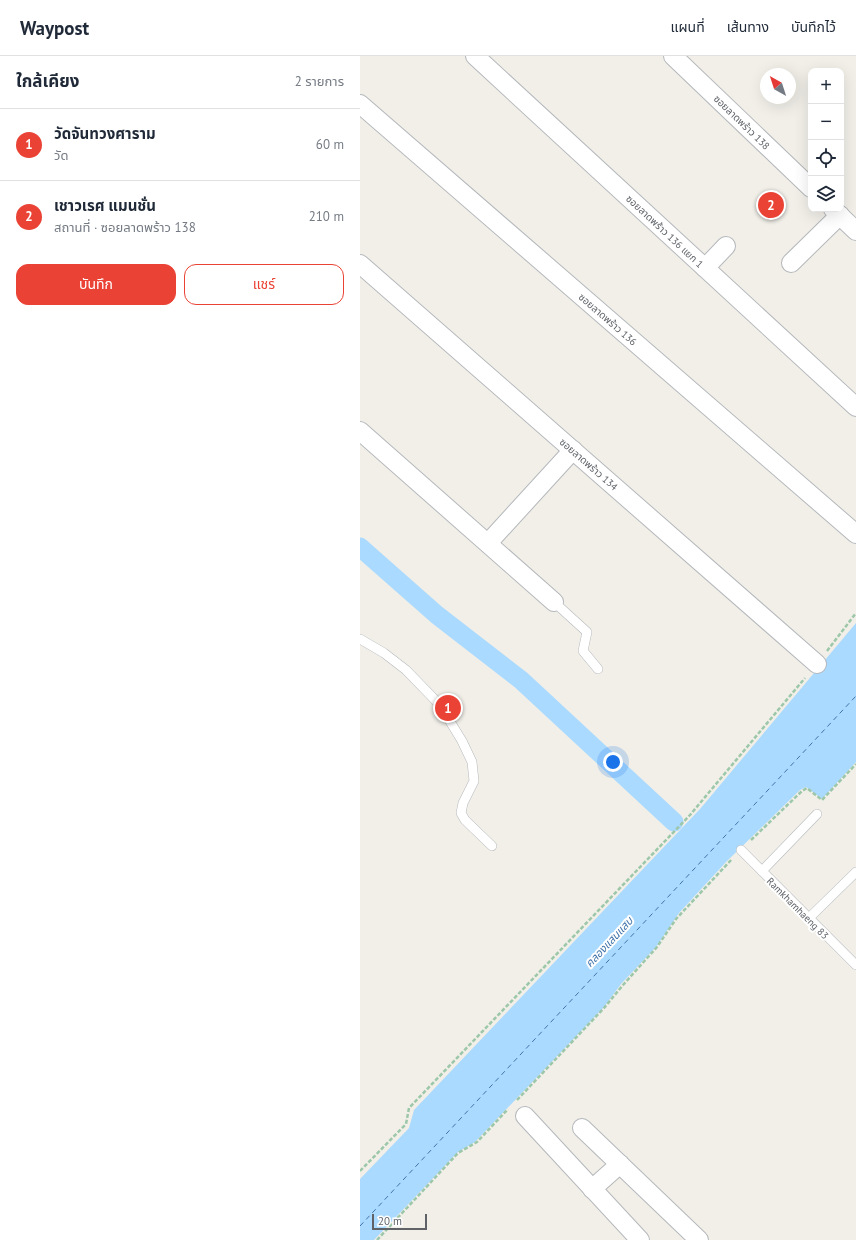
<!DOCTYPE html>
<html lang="th">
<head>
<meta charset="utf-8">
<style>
  body { margin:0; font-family:"PT Sans","Noto Sans Thai",sans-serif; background:#f6f6f7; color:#1f2937 }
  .controls { position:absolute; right:12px; top:12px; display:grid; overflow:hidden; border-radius:8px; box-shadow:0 4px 16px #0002 }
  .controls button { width:36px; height:36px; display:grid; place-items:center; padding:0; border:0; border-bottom:1px solid #e0e1e3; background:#fff; color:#1f2937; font:20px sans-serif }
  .compass { position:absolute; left:400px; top:12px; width:36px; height:36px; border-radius:50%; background:#fff; box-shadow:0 4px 16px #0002; rotate:321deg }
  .scale { position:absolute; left:12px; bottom:10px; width:55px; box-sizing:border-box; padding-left:4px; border:2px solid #5f6368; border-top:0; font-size:11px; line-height:14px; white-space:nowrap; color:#5f6368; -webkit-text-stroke:3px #fff; paint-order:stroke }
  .you { position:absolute; left:253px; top:706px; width:14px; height:14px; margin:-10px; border:3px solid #fff; border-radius:50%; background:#1a73e8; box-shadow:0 0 0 6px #1a73e833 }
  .badge { display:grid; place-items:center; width:26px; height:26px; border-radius:50%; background:#ea4335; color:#fff; font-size:13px; font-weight:700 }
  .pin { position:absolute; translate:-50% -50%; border:2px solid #fff; box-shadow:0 1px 4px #0006 }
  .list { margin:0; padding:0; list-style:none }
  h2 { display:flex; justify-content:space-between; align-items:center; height:52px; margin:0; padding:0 16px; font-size:17px }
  h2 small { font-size:13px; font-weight:400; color:#747a83 }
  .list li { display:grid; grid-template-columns:26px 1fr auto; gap:12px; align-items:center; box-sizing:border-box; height:72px; padding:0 16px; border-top:1px solid #e0e1e3 }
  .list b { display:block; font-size:15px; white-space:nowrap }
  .list p { margin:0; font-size:13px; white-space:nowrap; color:#747a83 }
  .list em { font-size:13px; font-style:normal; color:#747a83 }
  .actions { display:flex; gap:8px; padding:12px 16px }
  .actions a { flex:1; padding:9px 0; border:1px solid #ea4335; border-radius:12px; text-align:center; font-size:14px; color:#ea4335 }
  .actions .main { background:#ea4335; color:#fff }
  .icon { flex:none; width:22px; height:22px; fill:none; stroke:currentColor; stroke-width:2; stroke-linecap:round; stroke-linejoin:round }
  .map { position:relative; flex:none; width:496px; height:1184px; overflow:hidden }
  header { display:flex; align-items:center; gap:24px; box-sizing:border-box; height:56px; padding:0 20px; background:#fff; border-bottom:1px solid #e0e1e3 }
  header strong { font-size:19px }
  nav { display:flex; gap:22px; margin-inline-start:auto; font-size:14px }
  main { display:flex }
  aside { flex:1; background:#fff }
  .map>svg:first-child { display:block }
  .water { fill:#aadaff }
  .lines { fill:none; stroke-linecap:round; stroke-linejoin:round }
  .canal { stroke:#aadaff; stroke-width:19 }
  .ferry { stroke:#4174aa; stroke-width:1; stroke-dasharray:5 4; stroke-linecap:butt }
  .lane-casing { stroke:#b5b8bc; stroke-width:10 }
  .street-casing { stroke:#b5b8bc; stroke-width:20 }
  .path { stroke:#9cc7a9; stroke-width:2.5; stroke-dasharray:4 2; stroke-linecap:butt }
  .lane { stroke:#fff; stroke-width:9 }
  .street { stroke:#fff; stroke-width:18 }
  .labels { text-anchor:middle; stroke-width:4; stroke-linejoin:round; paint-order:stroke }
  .street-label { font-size:10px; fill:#5f6368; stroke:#fff }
  .water-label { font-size:11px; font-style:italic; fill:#4174aa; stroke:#fff }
</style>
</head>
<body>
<header>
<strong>Waypost</strong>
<nav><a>แผนที่</a><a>เส้นทาง</a><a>บันทึกไว้</a></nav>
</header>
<main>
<aside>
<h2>ใกล้เคียง<small>2 รายการ</small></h2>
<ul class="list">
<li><span class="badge">1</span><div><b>วัดจันทวงศาราม</b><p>วัด</p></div><em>60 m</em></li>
<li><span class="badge">2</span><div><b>เชาวเรศ แมนชั่น</b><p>สถานที่ · ซอยลาดพร้าว 138</p></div><em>210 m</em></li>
</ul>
<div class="actions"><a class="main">บันทึก</a><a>แชร์</a></div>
</aside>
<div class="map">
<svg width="496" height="1184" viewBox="0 0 496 1184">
  <rect width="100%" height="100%" fill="#f1efe8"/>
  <path class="water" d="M496 567V706L462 743 446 731 440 734 367 805 319 857 296 891 261 928 244 951 115 1086 98 1096 14 1184H0V1123L49 1072 54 1054 340 753Z"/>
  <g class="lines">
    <path class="canal" d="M0 491 77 559 161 624 314 766"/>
    <path class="ferry" d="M0 1170 496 640"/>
    <g class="lane-casing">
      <g id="lane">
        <path d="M194 546 227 576 223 595 238 613"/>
        <path d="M0 583 24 597 46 614 80 649 102 685 112 706 114 725 103 747 101 757 105 764 132 790"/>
        <path d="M381 794 496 909"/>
        <path d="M402 815 457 758"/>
        <path d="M449 862 496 816"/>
      </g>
    </g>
    <g class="street-casing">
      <g id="street">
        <path d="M115 0 496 351"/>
        <path d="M313 0 451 132"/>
        <path d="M0 48 496 478"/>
        <path d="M473 153 496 175"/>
        <path d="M431 207 480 159"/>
        <path d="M0 208 457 608"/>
        <path d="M345 212 366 190"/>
        <path d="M0 375 194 546"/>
        <path d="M128 487 213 394"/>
        <path d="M165 1060 280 1184"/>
        <path d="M222 1072 339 1184"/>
        <path d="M232 1133 260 1108"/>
      </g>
    </g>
    <g class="path">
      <path d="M467 595 496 557"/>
      <path d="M391 784 442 735 447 732 462 744 496 708"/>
      <path d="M157 1044 244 952 263 929 297 891 316 863 372 803"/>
      <path d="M0 1115 46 1068 49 1052 330 759 445 622"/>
      <path d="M17 1184 98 1097 117 1086 148 1053"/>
    </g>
    <use href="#lane" class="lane"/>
    <use href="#street" class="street"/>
  </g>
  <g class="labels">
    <g class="street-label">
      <text transform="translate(382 66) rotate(44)" y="4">ซอยลาดพร้าว 138</text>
      <text transform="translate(305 175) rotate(43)" y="4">ซอยลาดพร้าว 136 แยก 1</text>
      <text transform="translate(248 263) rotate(41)" y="4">ซอยลาดพร้าว 136</text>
      <text transform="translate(229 408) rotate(41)" y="4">ซอยลาดพร้าว 134</text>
      <text transform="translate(438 852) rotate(45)" y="4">Ramkhamhaeng 83</text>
    </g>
    <g class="water-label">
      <text transform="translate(249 886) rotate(-47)" y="4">คลองแสนแสบ</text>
    </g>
  </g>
</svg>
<div class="controls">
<button>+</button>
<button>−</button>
<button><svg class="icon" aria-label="locate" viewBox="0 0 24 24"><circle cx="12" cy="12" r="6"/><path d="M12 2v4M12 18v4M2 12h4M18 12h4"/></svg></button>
<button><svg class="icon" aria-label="layers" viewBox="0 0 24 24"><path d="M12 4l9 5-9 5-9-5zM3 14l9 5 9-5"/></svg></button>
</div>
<svg class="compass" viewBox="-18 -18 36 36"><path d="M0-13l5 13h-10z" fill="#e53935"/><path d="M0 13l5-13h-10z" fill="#747a83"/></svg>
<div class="scale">20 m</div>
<div class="you"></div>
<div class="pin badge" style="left:88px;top:652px">1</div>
<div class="pin badge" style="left:411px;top:149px">2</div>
</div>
</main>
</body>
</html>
